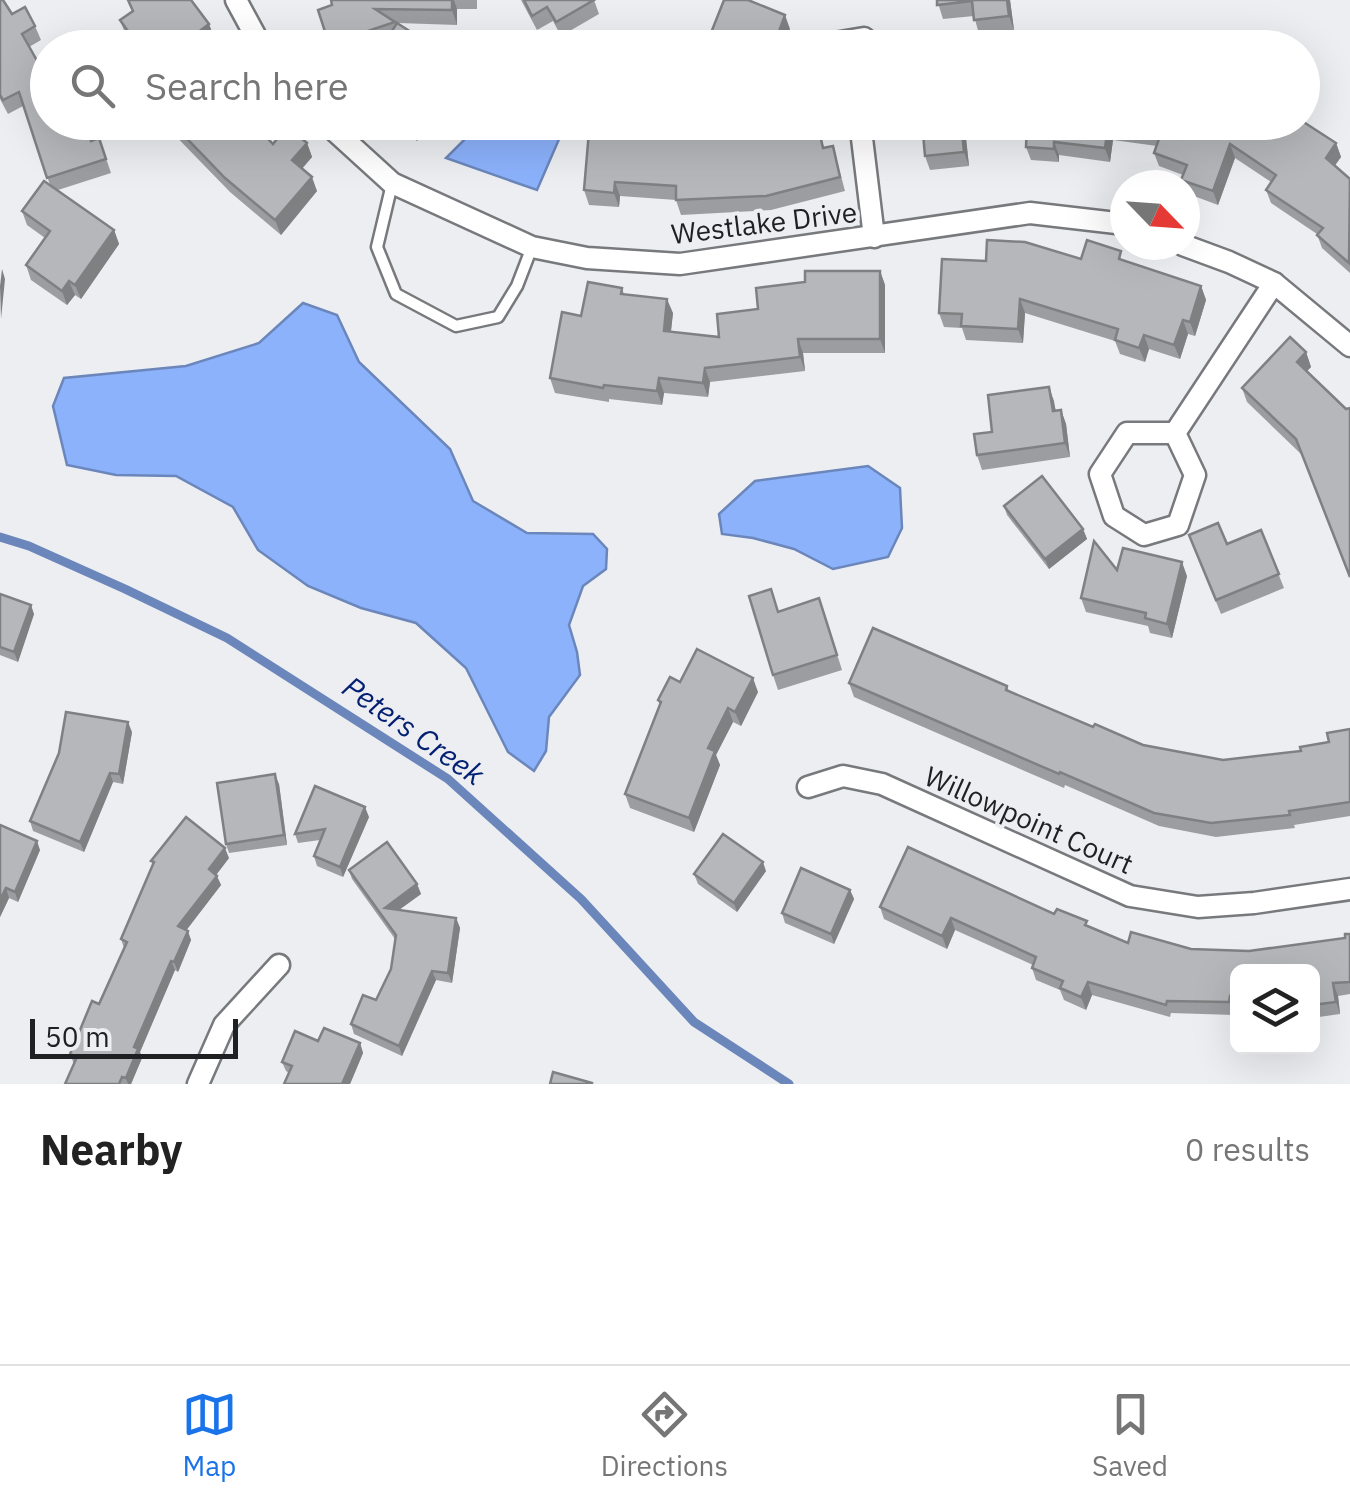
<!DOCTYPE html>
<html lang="en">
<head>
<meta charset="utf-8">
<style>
  body { margin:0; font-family:"IBM Plex Sans",sans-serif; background:#f6f6f6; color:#222 }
  .controls { position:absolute; right:30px; bottom:30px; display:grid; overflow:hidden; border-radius:15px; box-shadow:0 10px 40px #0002 }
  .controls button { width:90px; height:90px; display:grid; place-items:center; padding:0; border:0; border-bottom:2px solid #e0e0e0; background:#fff; color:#222; font:50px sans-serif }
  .compass { position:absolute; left:1110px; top:170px; width:90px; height:90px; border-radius:50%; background:#fff; box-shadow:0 10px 40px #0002; rotate:115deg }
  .scale { position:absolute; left:30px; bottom:25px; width:208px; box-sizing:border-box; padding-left:10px; border:5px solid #1f2021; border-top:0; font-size:28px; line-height:35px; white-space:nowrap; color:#1f2021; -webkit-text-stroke:8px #eceef2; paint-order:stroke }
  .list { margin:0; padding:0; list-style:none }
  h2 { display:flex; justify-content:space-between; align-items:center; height:130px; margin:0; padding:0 40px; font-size:42px }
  h2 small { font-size:32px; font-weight:400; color:#767676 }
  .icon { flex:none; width:55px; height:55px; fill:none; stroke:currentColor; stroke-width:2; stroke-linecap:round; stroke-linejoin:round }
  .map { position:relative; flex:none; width:1350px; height:1084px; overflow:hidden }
  .search { position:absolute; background:#fff; box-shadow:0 10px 40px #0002; left:30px; right:30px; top:30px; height:110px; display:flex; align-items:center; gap:25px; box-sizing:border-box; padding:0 35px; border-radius:55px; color:#767676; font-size:38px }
  .sheet { height:280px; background:#fff }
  nav { display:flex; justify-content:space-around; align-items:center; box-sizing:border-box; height:140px; border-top:2px solid #e0e0e0; background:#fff; font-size:28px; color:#767676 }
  nav a { display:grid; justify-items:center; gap:5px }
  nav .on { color:#1a73e8 }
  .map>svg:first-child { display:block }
  .water { fill:#8cb2fc; stroke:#6b86ba; stroke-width:2.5 }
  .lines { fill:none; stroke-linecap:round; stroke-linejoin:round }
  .stream { stroke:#6b86ba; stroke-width:9 }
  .service-casing { stroke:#78797c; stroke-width:15 }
  .minor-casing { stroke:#78797c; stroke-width:25 }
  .service { stroke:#fff; stroke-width:10 }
  .minor { stroke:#fff; stroke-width:20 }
  .wall { fill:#9c9da0 }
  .shaded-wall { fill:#7f8082 }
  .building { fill:#b5b7ba; stroke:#7f8082; stroke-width:2.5 }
  .labels { text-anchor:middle; stroke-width:8; stroke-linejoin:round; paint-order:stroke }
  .street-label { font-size:28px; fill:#1f2021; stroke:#eceef2 }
  .water-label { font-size:30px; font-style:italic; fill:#021f72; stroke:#eceef2 }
</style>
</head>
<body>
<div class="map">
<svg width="1350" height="1084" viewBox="0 0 1350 1084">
  <rect width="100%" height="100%" fill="#eceef2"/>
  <g class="water">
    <path d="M481 123H566L537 190 446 158Z"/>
    <path d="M303 303 337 315 359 362 450 449 473 501 527 533 593 534 607 549 606 569 583 586 569 625 577 652 580 675 549 717 546 751 534 771 508 752 466 668 416 623 361 608 308 586 258 550 233 507 176 476 116 475 67 465 53 406 64 378 186 366 259 343Z"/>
    <path d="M868 466 900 488 902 528 888 557 833 569 794 549 753 538 722 534 719 514 755 481Z"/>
  </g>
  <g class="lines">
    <path class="stream" d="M0 537 29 546 125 589 227 638 448 779 581 899 694 1022 789 1084"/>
    <g class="service-casing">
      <path id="service" d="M392 184 377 247 396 294 456 326 498 317 517 286 532 247"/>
    </g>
    <g class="minor-casing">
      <g id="minor">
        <path d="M236 0 262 48"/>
        <path d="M825 48 828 44 864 38 876 48"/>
        <path d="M325 122 392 183 532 247 587 258 680 264 1030 213 1125 224"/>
        <path d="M860 122 874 237"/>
        <path d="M1183 245 1229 262 1274 283 1350 346"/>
        <path d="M1175 433 1195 475 1178 525 1144 535 1114 516 1100 474 1127 433H1175L1274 283"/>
        <path d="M808 787 843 776 882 784 1130 896 1198 907 1254 903 1350 889"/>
        <path d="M198 1084 224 1025 279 965"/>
      </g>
    </g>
    <use href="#service" class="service"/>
    <use href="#minor" class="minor"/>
  </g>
  <g class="wall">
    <path d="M0 0 12 14 35 26 41 40 29 47 48 122 92 141 99 138 111 173 58 190 114 230 119 244 81 299 75 295 67 305 31 280 26 265 45 238 27 225 22 211 50 185 23 106 8 114 0 99Z"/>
    <path d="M331 0H477V9H457V25L398 23 385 41 366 48H330L318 10 332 5Z"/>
    <path d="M521 0H594L599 14 561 36 553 21 537 30Z"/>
    <path d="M937 0H1010L1014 30 979 34 974 16 943 19Z"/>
    <path d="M132 11 209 24 214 38 200 48H136L125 33 120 20Z"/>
    <path d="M162 122H252L273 144 307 143 312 157 302 169 317 191 281 235 230 192Z"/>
    <path d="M389 122H428L417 141Z"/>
    <path d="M600 122H667L669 128 805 124 821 135 824 148 833 146 845 191 771 210 681 215 676 200 620 196 619 207 589 205 584 190 600 132Z"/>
    <path d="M922 122H1239L1263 131 1336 143 1341 157 1335 165 1350 179V273L1322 248 1317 234 1271 203 1266 190 1271 182 1235 158 1218 205 1186 193 1185 185H1183L1181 180 1183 175 1159 166 1154 153 1157 146 1113 140 1110 162 1059 155V162L1031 160 1026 147 1027 133 965 129 969 166 930 170 925 156Z"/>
    <path d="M1081 259 1125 261 1201 286 1206 300 1195 336 1188 334 1180 359 1149 349 1145 362 1120 354 1115 341 1025 313 1023 343 966 340 962 328 944 327 939 313 986 261Z"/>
    <path d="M880 271 885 285V353H803L805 371 710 382 708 397 664 393 662 405 609 399V402L555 393 550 378 581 316 622 288 624 294 673 313 671 332 719 337 758 309 805 282Z"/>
    <path d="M1306 352 1311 367 1306 372 1301 454 1247 402 1242 388Z"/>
    <path d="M1049 387 1056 411 1061 410 1066 424 1070 457 982 470 977 455 992 432Z"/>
    <path d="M1004 506 1083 529 1087 539 1049 569 1007 515Z"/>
    <path d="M1261 530 1284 588 1221 614 1189 535 1227 544Z"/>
    <path d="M1117 570 1187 576 1172 638 1150 633 1148 626 1086 612 1081 598Z"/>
    <path d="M0 594 34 614 18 662 0 655Z"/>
    <path d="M779 611 824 613 842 670 778 690 773 675Z"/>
    <path d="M680 682 758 692 741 726 733 722 716 755 720 765 694 832 630 808 625 794 660 706 658 700Z"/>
    <path d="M849 683 1007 686 1009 692 1093 727 1143 745 1223 760 1301 751 1329 742 1350 729V816L1294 825 1295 828 1216 837 1159 826 1065 785 1064 788 854 697Z"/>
    <path d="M132 732 123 784 113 782 84 852 33 831 30 821Z"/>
    <path d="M279 784 287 845 229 853 226 844Z"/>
    <path d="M369 817 343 877 317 866 314 856 320 840 298 843 295 834Z"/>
    <path d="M0 825 40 850 18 902 9 898 0 917Z"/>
    <path d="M229 858 216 875 221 885 186 930 191 940 178 972 175 970 140 1052 142 1058 131 1084H65L74 1064 70 1054 99 1004 124 948 121 939 153 864 151 861Z"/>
    <path d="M349 870 417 884 421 894 399 910 456 918 460 928 452 983 436 980 402 1056 354 1034 351 1024 376 1000 391 969 395 939 352 879Z"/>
    <path d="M766 871 737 912 698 884 694 874Z"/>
    <path d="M850 890 854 899 834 944 785 923 782 913Z"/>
    <path d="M880 907 1054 914 1128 943 1191 949 1249 951 1345 938 1350 934V994L1338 996 1340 1014 1312 1018V972H1238V1009H1234V1015L1171 1013 1170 1017 1092 995 1086 1010 1064 1000 1060 990 1036 980 1032 968 1033 965 955 930 947 949 884 919Z"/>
    <path d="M318 1041 360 1043 363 1053 350 1084H284L289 1073 286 1071 282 1062Z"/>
  </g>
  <g class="shaded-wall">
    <path d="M452 0H454L457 9V25L452 10Z"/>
    <path d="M1007 0H1010L1014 30 1009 16Z"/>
    <path d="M785 15 790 29 783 48H773Z"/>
    <path d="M209 24 214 38 200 48H177Z"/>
    <path d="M414 122H428L417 141 411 127Z"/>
    <path d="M961 122H963L965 129 969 166 964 152Z"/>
    <path d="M1108 127 1113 140 1110 162 1105 148Z"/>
    <path d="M1054 142 1059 155V162L1054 149Z"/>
    <path d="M307 143 312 157 297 174 292 160Z"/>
    <path d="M1336 143 1341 157 1331 171 1326 158Z"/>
    <path d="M1230 144 1235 158 1218 205 1213 191Z"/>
    <path d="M312 177 317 191 281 235 275 220Z"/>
    <path d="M615 182 620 196 619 207 614 193Z"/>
    <path d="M114 230 119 244 81 299 75 285Z"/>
    <path d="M2 269 5 279 1 319 0 286Z"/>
    <path d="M880 271 885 285V353L880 339Z"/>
    <path d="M69 281 75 295 67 305 62 291Z"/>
    <path d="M1201 286 1206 300 1195 336 1190 322Z"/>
    <path d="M667 299 673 313 669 346 664 331Z"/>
    <path d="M1020 299 1025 313 1023 343 1018 329Z"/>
    <path d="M1183 320 1188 334 1180 359 1174 345Z"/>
    <path d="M1144 335 1149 349 1145 362 1139 348Z"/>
    <path d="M798 339 803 353 805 371 800 357Z"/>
    <path d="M1306 352 1311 367 1302 376 1297 362Z"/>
    <path d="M705 368 710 382 708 397 703 383Z"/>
    <path d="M659 378 664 393 662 405 657 391Z"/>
    <path d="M1049 387 1054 401 1058 425 1053 411Z"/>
    <path d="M1061 410 1066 424 1070 457 1065 443Z"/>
    <path d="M1083 529 1087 539 1049 569 1045 559Z"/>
    <path d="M1182 562 1187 576 1172 638 1167 624Z"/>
    <path d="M31 605 34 614 18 662 14 652Z"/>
    <path d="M753 678 758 692 741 726 735 712Z"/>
    <path d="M728 708 733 722 716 755 720 765 694 832 689 818 708 748Z"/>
    <path d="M128 722 132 732 123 784 119 774Z"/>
    <path d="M110 773 113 782 84 852 80 842Z"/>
    <path d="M275 774 279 784 287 845 284 835Z"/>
    <path d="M365 807 369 817 343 877 340 867Z"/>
    <path d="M37 841 40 850 18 902 15 892Z"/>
    <path d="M225 848 229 858 213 879 209 869Z"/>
    <path d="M763 862 766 871 737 912 734 903Z"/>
    <path d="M217 876 221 885 182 936 178 926Z"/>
    <path d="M417 884 421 894 389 917 385 908Z"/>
    <path d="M6 888 9 898 0 917V900Z"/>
    <path d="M850 890 854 899 834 944 831 934Z"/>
    <path d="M456 918 460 928 452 983 448 973Z"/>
    <path d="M951 918 955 930 947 949 942 936Z"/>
    <path d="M188 931 191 940 178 972 174 962Z"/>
    <path d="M171 961 175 970 140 1052 142 1058 131 1084H128L126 1078 134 1047Z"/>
    <path d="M432 971 436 980 402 1056 399 1046Z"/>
    <path d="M1088 982 1092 995 1086 1010 1081 997Z"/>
    <path d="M1333 983 1338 996 1340 1014 1336 1002Z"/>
    <path d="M360 1043 363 1053 350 1084H342Z"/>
  </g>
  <g class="building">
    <path d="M0 0H3L12 14 25 7 35 26 22 34 48 80V122H86L91 141 99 138 106 159 47 178 19 92 3 100 0 95Z"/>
    <path d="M128 0H191L209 24 177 48H140L120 20 133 11Z"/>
    <path d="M331 0H452V10L375 9 395 22 329 44 318 10 332 5Z"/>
    <path d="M524 0H594L556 22 547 7 532 16Z"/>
    <path d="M724 0H748L785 15 773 48H758L753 46V48H705Z"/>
    <path d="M937 0H1007L1009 16 974 20 972 1 937 5Z"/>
    <path d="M397 23 436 48H381Z"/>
    <path d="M1302 121 1336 143 1326 158 1350 179 1349 263 1317 235 1323 228 1266 190 1276 175 1230 144 1213 191 1181 180 1187 165 1154 153 1161 133 1108 127 1105 148 1054 142V149L1026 147 1027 122H1239L1263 131 1268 122H1302Z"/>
    <path d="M171 122H252L273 144 287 126 307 143 292 160 312 177 275 220 225 178Z"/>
    <path d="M600 122H664L663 129 755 124V122H803V124L817 122 823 148 833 146 840 177 766 196 676 200V186L615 182 614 193 584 190 589 131 600 132Z"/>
    <path d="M922 122H961L964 152 925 156Z"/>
    <path d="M44 181 114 230 75 285 69 281 62 291 26 265 50 231 22 211Z"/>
    <path d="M987 240 1025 242 1081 259 1087 240 1121 251 1119 259 1201 286 1190 322 1183 320 1174 345 1144 335 1139 348 1115 340 1118 329 1020 299 1018 329 961 326 962 314 939 313 942 259 986 261Z"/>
    <path d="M805 271H880V339H798L800 357 705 368 703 383 659 378 657 391 604 385 603 388 550 378 562 312 581 316 588 282 622 288 621 294 667 299 664 331 719 337 717 314 758 309 756 288 805 282Z"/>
    <path d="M1290 337 1306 352 1297 362 1346 409 1350 408V577L1296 439 1242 388Z"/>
    <path d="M1049 387 1053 411 1061 410 1065 443 977 455 974 434 992 432 988 395Z"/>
    <path d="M1042 476 1083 529 1045 559 1004 506Z"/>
    <path d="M1218 523 1227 544 1261 530 1279 574 1216 600 1189 535Z"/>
    <path d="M1094 541 1117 570 1123 548 1182 562 1167 624 1145 618 1146 613 1081 598Z"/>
    <path d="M771 589 778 612 819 598 837 655 773 675 749 596Z"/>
    <path d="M0 594 31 605 14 652 0 647Z"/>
    <path d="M873 628 1007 686 1006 690 1093 727 1095 724 1143 745 1223 760 1301 751 1300 747 1329 742 1327 733 1350 729V802L1289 811 1290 815 1211 823 1154 813 1060 772 1059 774 849 683Z"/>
    <path d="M697 649 753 678 735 712 728 708 708 748 715 751 689 818 625 794 661 702 658 700 670 677 680 682Z"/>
    <path d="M66 712 128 722 119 774 110 773 80 842 30 821 59 753Z"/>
    <path d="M275 774 284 835 226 844 217 783Z"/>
    <path d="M315 786 365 807 340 867 314 856 325 829 295 834Z"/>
    <path d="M186 817 225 848 209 869 217 876 178 926 188 931 174 962 171 961 134 1047 138 1049 126 1078 122 1077 119 1084H65L77 1057 70 1054 92 1001 99 1004 127 942 121 939 154 862 151 861Z"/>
    <path d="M0 825 37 841 15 892 6 888 0 900Z"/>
    <path d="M723 834 763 862 734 903 694 874Z"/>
    <path d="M387 842 417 884 385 908 456 918 448 973 432 971 399 1046 351 1024 363 995 376 1000 391 969 396 935 349 870Z"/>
    <path d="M908 847 1054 914 1057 909 1087 921 1085 925 1128 943 1131 932 1191 949 1249 951 1345 938V934H1350V982L1333 983 1336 1002 1312 1005V972H1238V997L1230 996 1229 1002 1167 1001 1166 1005 1088 982 1081 997 1060 988 1063 981 1032 968 1036 957 951 918 942 936 880 907Z"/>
    <path d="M801 868 850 890 831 934 782 913Z"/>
    <path d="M324 1028 360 1043 342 1084H284L292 1066 282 1062 295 1031 318 1041Z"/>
    <path d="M553 1072 592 1083V1084H550Z"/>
  </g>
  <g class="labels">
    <g class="street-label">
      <text transform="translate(764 223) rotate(-7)" y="10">Westlake Drive</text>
      <text transform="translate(1029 820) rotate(24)" y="10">Willowpoint Court</text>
    </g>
    <g class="water-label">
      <text transform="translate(413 731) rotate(35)" y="10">Peters Creek</text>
    </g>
  </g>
</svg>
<div class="controls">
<button><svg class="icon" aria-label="layers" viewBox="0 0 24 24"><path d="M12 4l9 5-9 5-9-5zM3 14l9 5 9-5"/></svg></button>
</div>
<svg class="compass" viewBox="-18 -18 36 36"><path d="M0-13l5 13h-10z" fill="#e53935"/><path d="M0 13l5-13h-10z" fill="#767676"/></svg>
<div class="scale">50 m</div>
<div class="search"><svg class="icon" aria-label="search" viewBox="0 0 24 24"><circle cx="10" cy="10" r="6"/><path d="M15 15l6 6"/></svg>Search here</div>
</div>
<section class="sheet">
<h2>Nearby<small>0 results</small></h2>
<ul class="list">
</ul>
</section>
<nav>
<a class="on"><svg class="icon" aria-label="map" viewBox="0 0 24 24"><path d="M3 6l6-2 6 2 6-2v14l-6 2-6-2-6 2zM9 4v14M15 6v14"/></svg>Map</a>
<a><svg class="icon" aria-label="directions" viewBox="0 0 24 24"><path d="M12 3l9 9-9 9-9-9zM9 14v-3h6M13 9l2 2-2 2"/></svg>Directions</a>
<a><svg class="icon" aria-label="saved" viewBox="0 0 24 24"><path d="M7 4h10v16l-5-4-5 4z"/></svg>Saved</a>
</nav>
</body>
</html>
